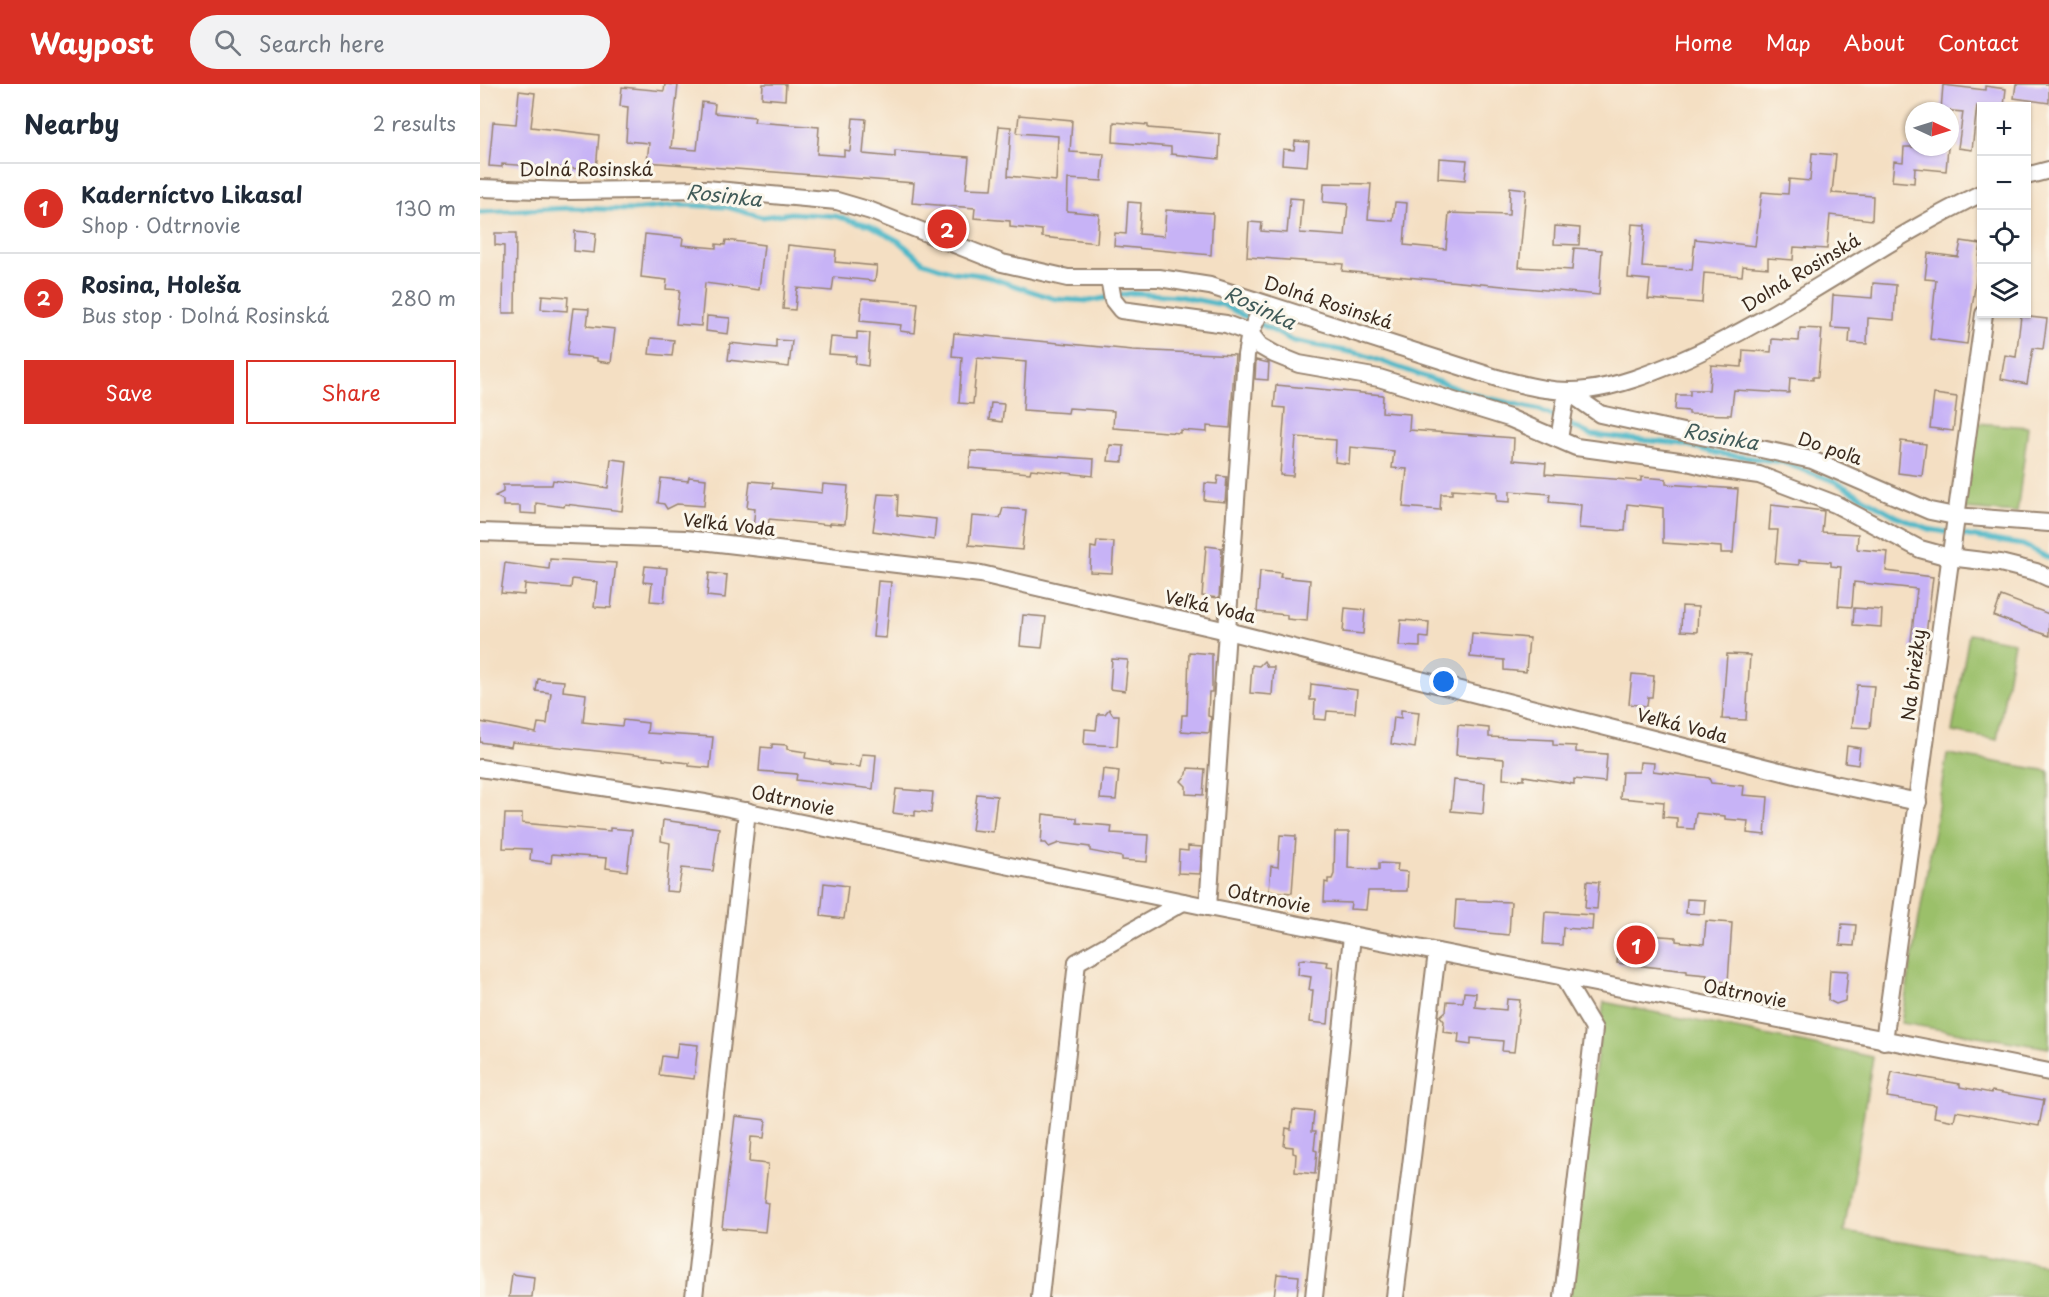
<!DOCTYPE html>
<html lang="en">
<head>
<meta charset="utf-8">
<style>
  body { margin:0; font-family:"Playpen Sans",sans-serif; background:#f2f2f3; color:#1f2937 }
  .controls { position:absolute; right:18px; top:18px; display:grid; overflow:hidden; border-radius:0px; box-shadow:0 2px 4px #0004 }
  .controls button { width:54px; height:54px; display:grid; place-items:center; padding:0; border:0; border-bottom:2px solid #e0e1e3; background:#fff; color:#1f2937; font:30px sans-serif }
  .compass { position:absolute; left:1425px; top:18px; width:54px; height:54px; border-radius:50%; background:#fff; box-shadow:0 2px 4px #0004; rotate:94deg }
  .you { position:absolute; left:964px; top:598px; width:21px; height:21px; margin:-15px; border:4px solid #fff; border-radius:50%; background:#1a73e8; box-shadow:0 0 0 9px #1a73e833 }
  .badge { display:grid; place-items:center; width:39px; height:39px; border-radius:50%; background:#d93025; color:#fff; font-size:20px; font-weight:700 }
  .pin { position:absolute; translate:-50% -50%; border:3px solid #fff; box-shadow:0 2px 6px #0006 }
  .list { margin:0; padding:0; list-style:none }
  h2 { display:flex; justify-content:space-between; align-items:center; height:78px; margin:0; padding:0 24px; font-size:26px }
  h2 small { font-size:20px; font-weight:400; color:#747a83 }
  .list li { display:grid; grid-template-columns:39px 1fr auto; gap:18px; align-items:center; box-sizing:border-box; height:90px; padding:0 24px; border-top:2px solid #e0e1e3 }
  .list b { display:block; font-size:22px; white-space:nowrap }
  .list p { margin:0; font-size:20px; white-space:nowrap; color:#747a83 }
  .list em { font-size:20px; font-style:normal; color:#747a83 }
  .actions { display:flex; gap:12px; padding:18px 24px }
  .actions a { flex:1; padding:14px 0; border:2px solid #d93025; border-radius:0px; text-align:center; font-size:21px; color:#d93025 }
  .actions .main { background:#d93025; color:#fff }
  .icon { flex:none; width:33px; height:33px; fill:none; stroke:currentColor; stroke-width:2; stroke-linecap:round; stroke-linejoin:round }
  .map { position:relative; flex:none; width:1569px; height:1213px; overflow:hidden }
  header { display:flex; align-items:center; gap:36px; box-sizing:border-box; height:84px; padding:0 30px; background:#d93025; color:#fff }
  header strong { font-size:28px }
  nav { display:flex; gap:33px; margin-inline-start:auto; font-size:21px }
  .search { width:420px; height:54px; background:#f2f2f3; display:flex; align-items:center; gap:15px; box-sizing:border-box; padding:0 21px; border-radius:33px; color:#747a83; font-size:22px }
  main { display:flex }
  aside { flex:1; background:#fff }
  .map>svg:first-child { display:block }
  .green { fill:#9bc06a; stroke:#6b7544; stroke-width:1.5 }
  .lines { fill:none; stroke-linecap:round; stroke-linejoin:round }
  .stream { stroke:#4bb7c7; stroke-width:5 }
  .building { fill:#c7b3f6 }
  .minor-casing { stroke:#988470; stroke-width:20 }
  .minor { stroke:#fff; stroke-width:16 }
  .labels { text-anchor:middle; stroke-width:6; stroke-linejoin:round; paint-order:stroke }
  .street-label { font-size:18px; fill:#3b2a1e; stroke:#fbf7ec }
  .water-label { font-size:20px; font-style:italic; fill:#415b59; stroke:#fbf7ec }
</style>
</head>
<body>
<header>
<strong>Waypost</strong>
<div class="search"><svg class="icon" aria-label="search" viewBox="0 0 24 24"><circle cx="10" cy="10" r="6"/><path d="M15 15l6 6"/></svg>Search here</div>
<nav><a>Home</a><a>Map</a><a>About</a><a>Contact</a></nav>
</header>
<main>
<aside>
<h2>Nearby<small>2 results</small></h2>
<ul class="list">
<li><span class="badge">1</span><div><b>Kaderníctvo Likasal</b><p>Shop · Odtrnovie</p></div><em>130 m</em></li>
<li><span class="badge">2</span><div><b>Rosina, Holeša</b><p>Bus stop · Dolná Rosinská</p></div><em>280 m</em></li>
</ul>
<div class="actions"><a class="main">Save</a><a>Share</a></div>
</aside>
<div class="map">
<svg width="1569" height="1213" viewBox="0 0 1569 1213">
  <rect width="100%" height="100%" fill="#fbf7ec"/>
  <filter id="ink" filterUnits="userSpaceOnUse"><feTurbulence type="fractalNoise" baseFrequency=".0167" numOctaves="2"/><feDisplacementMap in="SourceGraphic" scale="12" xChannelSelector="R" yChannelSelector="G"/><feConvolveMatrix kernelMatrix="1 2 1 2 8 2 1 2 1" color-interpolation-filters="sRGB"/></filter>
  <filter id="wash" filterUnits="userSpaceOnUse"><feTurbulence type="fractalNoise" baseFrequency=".008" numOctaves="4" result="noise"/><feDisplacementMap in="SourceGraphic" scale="24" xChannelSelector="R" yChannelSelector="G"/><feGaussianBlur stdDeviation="1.35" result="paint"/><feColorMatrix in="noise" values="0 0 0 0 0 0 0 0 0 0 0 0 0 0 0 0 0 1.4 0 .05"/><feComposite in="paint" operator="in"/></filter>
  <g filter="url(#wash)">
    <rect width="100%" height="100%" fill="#f4dfc3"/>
    <g class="green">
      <path d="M1496 339 1548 343 1537 429 1484 425Z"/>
      <path d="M1489 550 1534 558 1517 656 1472 648Z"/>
      <path d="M1467 670 1569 687V964L1421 939Z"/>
      <path d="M1124 918 1393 973 1364 1148 1569 1181V1213H1086Z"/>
    </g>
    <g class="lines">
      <path class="stream" d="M0 128 91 124 152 126 200 121 247 123 282 133 311 129 355 132 389 141 419 157 443 178 473 188 503 191 575 215 609 217 652 209 698 212 743 221 813 257 881 270 999 312 1060 326 1111 351 1202 360 1235 369 1301 378 1354 397 1416 432 1448 445 1543 461 1569 474"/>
    </g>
    <g id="blocks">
      <g class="building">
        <path d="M185 0 198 1 191 64 217 66 222 18 235 20 234 29 275 33 274 38 339 43 337 70 364 72V66L370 67 373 34 386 35 383 70 415 73V67L489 73 486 104 512 105 519 42 531 43 528 92 576 97 578 52 537 49 539 31 592 36 590 68 624 70 622 97 588 95 587 127 619 130 617 159 562 153V146L530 143V137L494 134 495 124 432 119 434 99 167 78 169 59 146 57 148 23 140 22 142 3 184 7Z"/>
        <path d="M283 0H306L305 16 282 14Z"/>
        <path d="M1536 0H1569V19L1534 14Z"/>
        <path d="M1463 1 1505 6V2L1526 5 1524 22H1497L1492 66 1478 64 1483 28 1461 26Z"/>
        <path d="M39 7 55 9 51 43 119 51 116 86 22 80V83L9 82 13 38 36 40Z"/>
        <path d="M634 38 668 41V44L740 50 739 75 691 70V63L633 58Z"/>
        <path d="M815 57 829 58 827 82 802 80 803 65 814 66Z"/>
        <path d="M1424 63H1468L1466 87 1435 84 1434 99 1412 97 1414 77 1423 78Z"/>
        <path d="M1332 69 1356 71 1352 109 1393 112 1392 136 1350 131 1347 165 1314 163 1313 176 1288 174V184L1263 182 1262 192 1224 189 1222 219 1168 215 1170 196 1148 194 1152 140 1165 141 1162 183 1212 186 1215 155 1275 162 1282 108 1308 110 1309 95 1330 97Z"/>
        <path d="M959 74 987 76 985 96 958 94Z"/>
        <path d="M844 99 891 100 888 135 913 137 915 118 927 119 924 161 966 165 969 129 1029 131 1030 103 1046 105 1039 183 1092 186 1094 164 1122 166 1119 211 862 187 863 180 767 173 769 138 782 139 781 147 807 149 810 114 823 115 820 149 865 152 868 120 843 118Z"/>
        <path d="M648 118 661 119 659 150 684 152 686 126 733 129 731 171 634 162 635 149 646 150Z"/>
        <path d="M1075 142 1100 144 1099 161 1074 160Z"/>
        <path d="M95 147 116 149 114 169 94 167Z"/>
        <path d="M15 149H36L35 229H23L24 162 15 161Z"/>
        <path d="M165 150 203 154 202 161 236 164V160L245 161 246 156 284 161 279 206 225 199 221 242 196 240 200 206 186 205 187 196 161 193Z"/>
        <path d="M1481 157 1501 160 1487 260 1450 255 1456 196 1445 195 1448 169 1478 173Z"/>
        <path d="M308 161 356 166 355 178 397 182 395 197 354 193 352 207 317 204 315 226 303 225Z"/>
        <path d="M1393 199 1416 201 1414 236 1388 234 1387 260 1369 259 1370 245 1351 244 1353 211 1392 214Z"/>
        <path d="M62 211 88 213 87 227 61 225Z"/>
        <path d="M382 214 438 219 435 249 420 247 421 241 380 237Z"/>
        <path d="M93 224 109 225 107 242 135 245 131 279 117 277V274L87 271Z"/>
        <path d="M227 232 250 234 248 250 226 247Z"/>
        <path d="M1541 232 1567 235 1563 265 1553 264 1547 300 1521 295 1525 271 1536 273Z"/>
        <path d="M1320 244 1342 245 1338 293H1333V296L1310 294 1309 309 1254 306 1251 331 1209 330V327L1195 326 1196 311H1210V306H1229L1231 281 1262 283 1263 266 1291 268 1292 255 1319 257Z"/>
        <path d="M377 248 390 249 388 282 375 280 376 272 349 270 351 253 377 255Z"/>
        <path d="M474 249 653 266 755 271 750 344 727 342V348L700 346V349L633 344 634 327 589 324 588 329 543 326 546 278 497 274 493 320 479 319 482 273 472 272Z"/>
        <path d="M171 254 194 256 192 272 169 270Z"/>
        <path d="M296 256 312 257 309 283 248 276 250 259 296 264Z"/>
        <path d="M776 276 789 279 788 296 775 295Z"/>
        <path d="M796 301 903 311 902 328 930 330 929 346 1034 354 1033 376 1066 379 1065 390 1161 397V393L1186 395V400L1258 405 1253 469H1241V463L1183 459V424L1147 420 1145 447 1099 444 1101 421 1069 418 1070 410 1030 407V418L1017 417V408L972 405V410H961L960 426 923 423 927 385 912 384 914 367 870 363 869 380 855 378 856 356 816 353 813 392 800 391 805 324 794 323Z"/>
        <path d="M1454 310 1477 313 1473 347 1450 344Z"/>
        <path d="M511 319 524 320 522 338 509 336Z"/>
        <path d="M1421 357 1446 360 1442 392 1418 389Z"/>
        <path d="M630 361 644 362 643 378 628 377Z"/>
        <path d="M491 367 614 375 613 392 551 385 550 389 489 384Z"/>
        <path d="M131 375 147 377 142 427 85 420 84 423 56 419V430L40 429V422H23V416L15 412 23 408V401H72L73 396 128 404Z"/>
        <path d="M738 392 747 393 745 418 724 416 725 399 737 400Z"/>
        <path d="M209 393 226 395 224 422 197 420 187 425 184 420 178 419 181 394 208 397Z"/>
        <path d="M270 397 293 399 292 404 342 409 343 400 368 402 365 440 350 439V441L289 435 288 446 273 444 275 425 267 424Z"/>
        <path d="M398 410 418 411 417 431 456 435 454 456 393 447Z"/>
        <path d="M1291 421 1344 427 1342 448 1378 450 1377 465 1408 468 1406 487 1453 493 1444 567 1430 565 1437 505 1374 498 1372 523 1358 522 1361 483 1351 482V478L1319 476V481L1295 479 1298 446H1289Z"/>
        <path d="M523 424 546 426 542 466 489 461 492 432 520 434Z"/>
        <path d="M617 457 634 458 632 489 610 488 611 463 616 464Z"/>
        <path d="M726 462 742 464 739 514 722 512Z"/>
        <path d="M70 475 136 479 131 524 114 523 117 498 92 495 91 504 45 500 44 511 21 509 25 479 69 485Z"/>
        <path d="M165 482 187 484 184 518 170 517 172 499 163 498Z"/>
        <path d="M780 487 801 489 800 493 830 496 827 537 807 535V531L777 528Z"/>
        <path d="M229 489 247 491 245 514 227 512Z"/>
        <path d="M398 497 411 498 406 554 393 553Z"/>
        <path d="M1521 512 1569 530V552L1514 532Z"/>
        <path d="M1202 522 1218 523 1217 548 1201 547Z"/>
        <path d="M865 524 885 526 883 550 863 548Z"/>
        <path d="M1374 524 1402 526 1401 543 1373 541Z"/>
        <path d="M543 531 566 533 562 564 540 562Z"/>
        <path d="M921 536 949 538 948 554 940 553V563L919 562Z"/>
        <path d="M992 549 1049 554 1046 588 1024 586V576L990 573Z"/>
        <path d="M709 568 732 570V608H729L728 632 731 633 729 649 701 647 702 631H707Z"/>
        <path d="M1247 570 1270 571 1266 636 1242 635Z"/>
        <path d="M632 575 648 576 645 607 630 605Z"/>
        <path d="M784 577 787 583H794L792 611 770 609 772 581 779 582Z"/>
        <path d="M1152 590 1174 592 1172 613H1168L1167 622 1149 620Z"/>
        <path d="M58 595 84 597 83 607 106 610 103 638 142 642 143 636 168 639 167 649 233 653 230 684 209 682V679L183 676V674L32 658 31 663 0 658V638L56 649 58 639 67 640 71 609 56 607Z"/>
        <path d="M831 600 877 606 875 629 847 627 846 636 834 635 835 616H830Z"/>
        <path d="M1377 601 1394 602 1390 644 1372 643Z"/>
        <path d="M629 625 633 631H639L637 662 604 660 605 645 616 646 618 630H625Z"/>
        <path d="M921 626 939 628 935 664 911 660 914 633 921 634Z"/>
        <path d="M978 641 1009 644V653L1073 656V661L1096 662V668L1127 670 1125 698 1094 695V700L1044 692V696L1023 695 1024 675 976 671Z"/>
        <path d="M292 660 307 661V665L326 668 325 674 350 678V680L380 683 382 670 396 671 393 705 316 696 317 690 279 687 281 663 292 664Z"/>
        <path d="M1367 662 1380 664 1378 681 1365 679Z"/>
        <path d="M1160 678 1174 679 1173 687 1229 694 1231 699 1264 702 1263 711 1288 713 1285 751 1267 749 1268 737 1245 735V732L1216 729 1214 745 1197 744V734L1183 733 1184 718 1140 714 1142 688H1159Z"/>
        <path d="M708 684 725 685 723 711 706 710V702L701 697 707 690Z"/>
        <path d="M623 685 639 687 636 716 620 715Z"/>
        <path d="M974 696 1005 699 1003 730 971 727Z"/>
        <path d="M416 705 453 708 451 729 435 727V732L413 729Z"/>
        <path d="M497 710 517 712 513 748 492 746Z"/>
        <path d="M25 730H42V739L130 747V744L152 746 147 787 126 784 127 774 72 770 71 779 50 776 51 765 23 764Z"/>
        <path d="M563 730 597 734V739L632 742 631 749 669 751 667 778 642 776V773L610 767V763L579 759 569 763 566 759H561Z"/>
        <path d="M183 736 239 744 233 787 202 784 198 808 186 807 190 759 181 757Z"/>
        <path d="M855 748H869L868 784 899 786V779L918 780 917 787 928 788 927 807H888L886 826 870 825 871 819 844 818 845 798 848 799V795H852L854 790Z"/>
        <path d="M800 751 816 752 812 809 789 807 791 782 798 783Z"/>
        <path d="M708 762 722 763 720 790 698 789 699 766 708 767Z"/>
        <path d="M1107 797 1119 798 1117 825 1105 824Z"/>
        <path d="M344 799 368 802 364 835 341 832Z"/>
        <path d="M1207 815 1225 816 1224 830 1206 829Z"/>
        <path d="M976 816 1031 818 1029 851 974 846Z"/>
        <path d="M1065 828 1113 831 1112 846 1083 844 1082 861 1063 860Z"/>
        <path d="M1226 837 1252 839 1248 898 1226 896 1227 891 1207 889V887L1137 879 1139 859 1149 860 1150 850 1196 853V857L1224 860Z"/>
        <path d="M1362 840 1376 841 1374 862 1360 861Z"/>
        <path d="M824 875 848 878 847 882 853 883 848 940 830 938 833 906H829L831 893 818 891 819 876Z"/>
        <path d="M1350 886 1368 887 1365 917 1356 920 1348 916Z"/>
        <path d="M984 908 996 909 995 923 1026 926 1027 915 1040 916 1034 968 1022 967 1023 957 991 954V961L978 959 979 950 963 948 964 937 960 932 966 927 967 917 983 918Z"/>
        <path d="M198 959 218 961 214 995 179 991 182 972 196 974Z"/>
        <path d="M1412 988 1480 1000V1003L1511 1009 1512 1007 1564 1016 1559 1042 1476 1027 1474 1037 1454 1033 1456 1021 1407 1013Z"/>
        <path d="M813 1026 834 1028 832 1047H836L834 1066 837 1067 835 1090 815 1088 816 1070 813 1069V1063L804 1062 806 1044 811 1045Z"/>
        <path d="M255 1032 286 1036 284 1054 271 1053 269 1078 288 1080 284 1118 288 1119 285 1148 242 1144Z"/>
        <path d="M32 1190 54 1193 52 1213H29Z"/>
        <path d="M797 1190 819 1192 817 1213H794Z"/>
      </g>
    </g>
  </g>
  <g filter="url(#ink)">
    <use href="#blocks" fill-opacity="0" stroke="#988470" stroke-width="1.5"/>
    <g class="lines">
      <g class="minor-casing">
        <g id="minor">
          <path d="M1546 92 1569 86"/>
          <path d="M0 104 90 107 226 105 357 117 391 127 522 179 588 194H679L730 202 1017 294C1047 302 1076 310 1107 306 1139 302 1169 290 1198 278 1305 232 1397 159 1502 109"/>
          <path d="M629 194 633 216 641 226 746 240 770 249 780 262 794 270 819 280 899 294 1029 334 1096 363 1207 378 1236 385 1279 391 1355 420 1440 465 1469 473 1520 479 1556 488 1569 494"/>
          <path d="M1079 355 1087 307 1120 330 1332 376 1450 427 1475 432 1569 439"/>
          <path d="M0 448 205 455 501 490 747 547 1331 695 1438 718"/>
          <path d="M0 684 225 719 728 823 1569 988"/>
          <path d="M728 823 766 271 770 249 784 220"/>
          <path d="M1083 893 1114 945 1083 1213"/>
          <path d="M1404 957 1504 230"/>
          <path d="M214 1213 267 727"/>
          <path d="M560 1213 597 878 703 818"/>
          <path d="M834 1213 872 852"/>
          <path d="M915 1213 957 868"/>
        </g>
      </g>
      <use href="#minor" class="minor"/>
    </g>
  </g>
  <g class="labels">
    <g class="street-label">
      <text x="106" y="92">Dolná Rosinská</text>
      <text transform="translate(1321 189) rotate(-31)" y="6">Dolná Rosinská</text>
      <text transform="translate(848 219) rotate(18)" y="6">Dolná Rosinská</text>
      <text transform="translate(1350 365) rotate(19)" y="6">Do poľa</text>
      <text transform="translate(249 441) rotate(6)" y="6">Veľká Voda</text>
      <text transform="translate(730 523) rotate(13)" y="6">Veľká Voda</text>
      <text transform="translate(1434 591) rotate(-83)" y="6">Na briežky</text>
      <text transform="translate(1202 642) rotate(14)" y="6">Veľká Voda</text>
      <text transform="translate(313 717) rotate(12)" y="6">Odtrnovie</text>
      <text transform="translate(789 815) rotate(11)" y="6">Odtrnovie</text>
      <text transform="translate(1265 910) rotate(11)" y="6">Odtrnovie</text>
    </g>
    <g class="water-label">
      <text transform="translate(244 112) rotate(6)" y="7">Rosinka</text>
      <text transform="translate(780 224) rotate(25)" y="7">Rosinka</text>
      <text transform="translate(1241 353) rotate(10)" y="7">Rosinka</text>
    </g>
  </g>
</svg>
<div class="controls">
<button>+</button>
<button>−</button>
<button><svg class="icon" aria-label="locate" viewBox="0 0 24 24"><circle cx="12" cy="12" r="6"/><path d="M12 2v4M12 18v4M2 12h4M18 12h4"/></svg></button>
<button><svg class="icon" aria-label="layers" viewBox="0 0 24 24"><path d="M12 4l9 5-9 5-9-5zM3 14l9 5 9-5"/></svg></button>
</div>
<svg class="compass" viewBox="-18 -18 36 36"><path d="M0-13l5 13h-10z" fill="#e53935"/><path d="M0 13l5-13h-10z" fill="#747a83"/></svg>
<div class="you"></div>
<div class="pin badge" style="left:1156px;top:861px">1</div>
<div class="pin badge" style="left:467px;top:145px">2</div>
</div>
</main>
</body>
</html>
